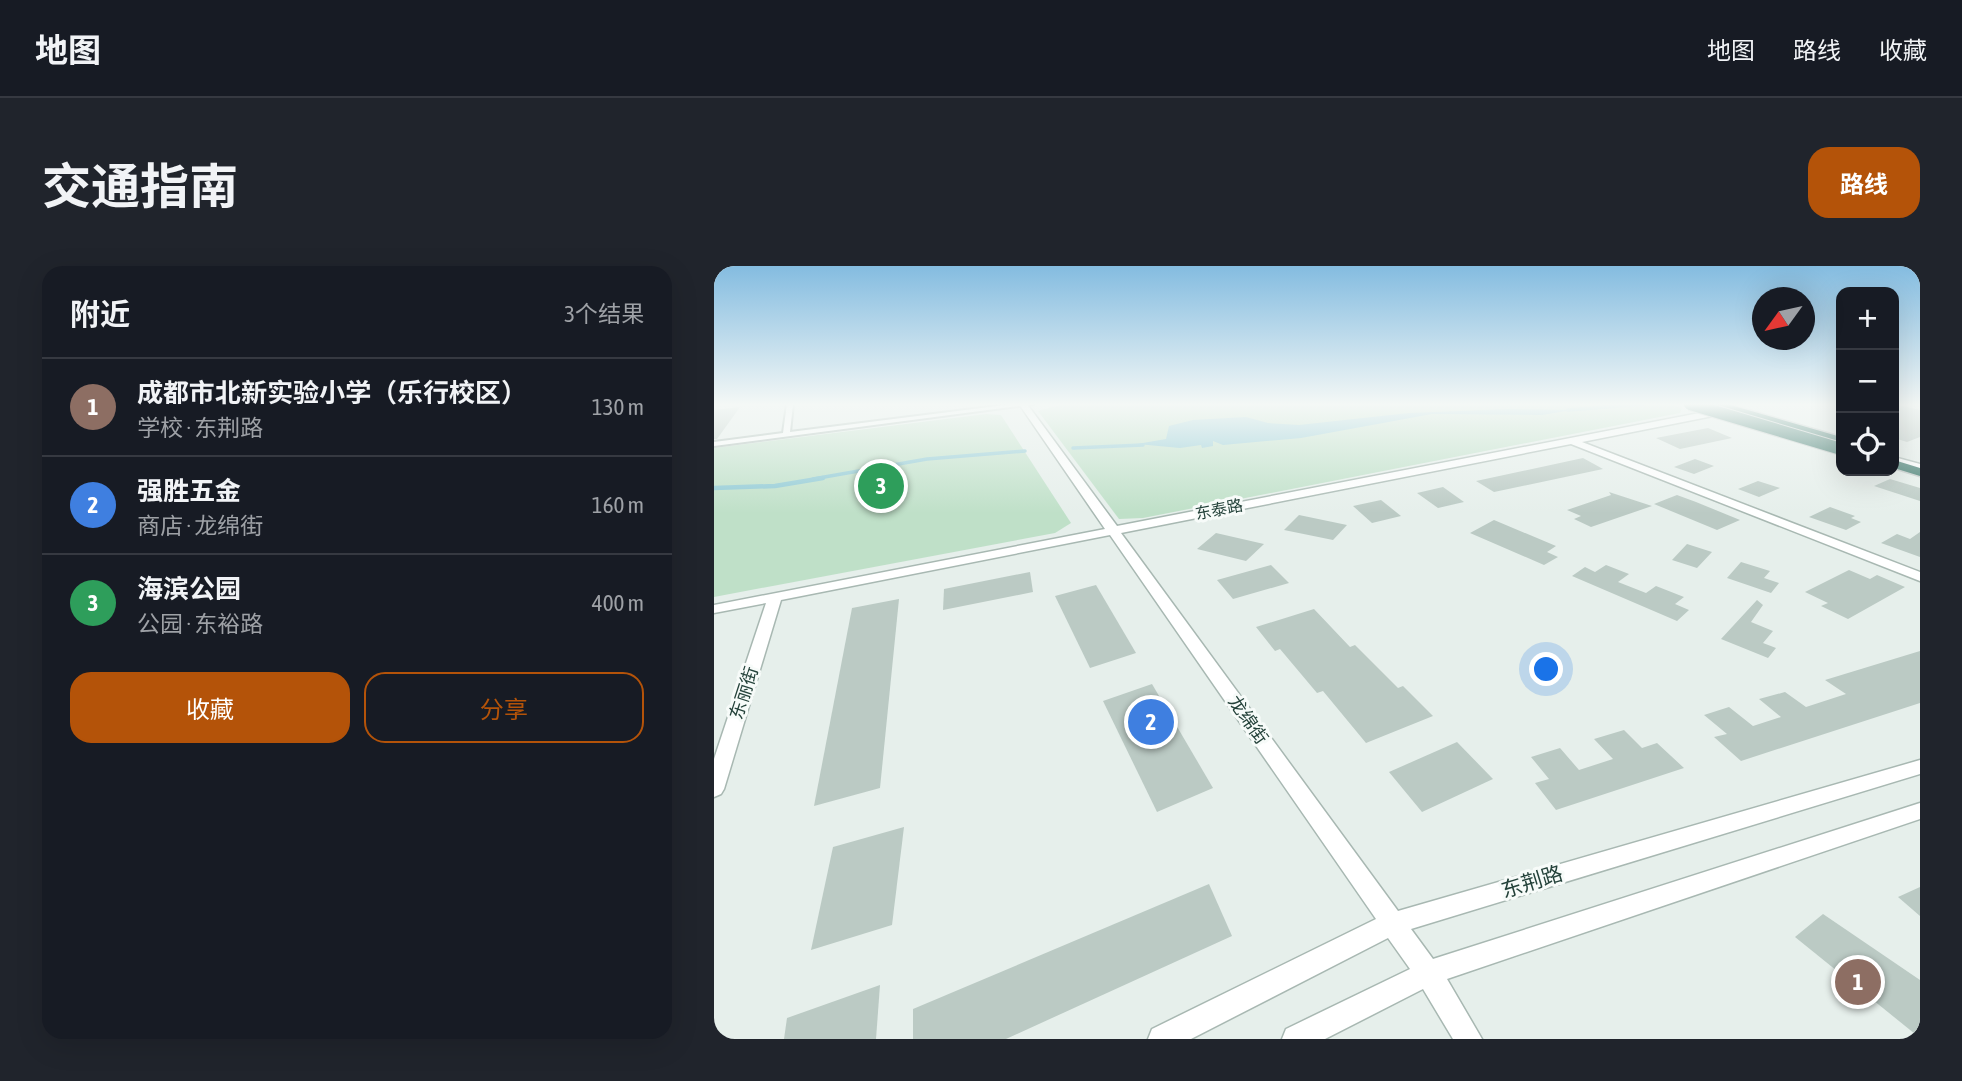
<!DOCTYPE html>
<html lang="zh">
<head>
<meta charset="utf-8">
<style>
  body { margin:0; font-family:"Asap Condensed","Noto Sans SC",sans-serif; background:#20242c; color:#f1f3f6 }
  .controls { position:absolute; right:21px; top:21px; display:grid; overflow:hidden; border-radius:14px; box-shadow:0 7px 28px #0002 }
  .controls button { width:63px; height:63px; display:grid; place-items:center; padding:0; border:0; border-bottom:2px solid #363941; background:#171b24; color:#f1f3f6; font:35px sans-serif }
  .compass { position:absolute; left:1038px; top:21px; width:63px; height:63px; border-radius:50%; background:#171b24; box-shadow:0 7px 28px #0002; rotate:237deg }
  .you { position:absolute; left:833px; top:404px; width:24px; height:24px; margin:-18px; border:5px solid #fff; border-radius:50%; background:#1a73e8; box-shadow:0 0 0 10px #1a73e833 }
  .badge { display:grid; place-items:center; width:46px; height:46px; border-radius:50%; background:#b45309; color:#fff; font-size:23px; font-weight:700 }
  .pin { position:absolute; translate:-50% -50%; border:4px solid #fff; box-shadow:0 2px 7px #0006 }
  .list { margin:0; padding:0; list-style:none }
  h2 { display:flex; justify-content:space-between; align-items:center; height:91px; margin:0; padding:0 28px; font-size:30px }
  h2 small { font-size:23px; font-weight:400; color:#9ea1a6 }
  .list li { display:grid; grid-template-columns:46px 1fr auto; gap:21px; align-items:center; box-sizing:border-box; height:98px; padding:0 28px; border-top:2px solid #363941 }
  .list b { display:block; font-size:26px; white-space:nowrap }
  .list p { margin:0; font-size:23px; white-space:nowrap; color:#9ea1a6 }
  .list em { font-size:23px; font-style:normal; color:#9ea1a6 }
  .actions { display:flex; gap:14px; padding:21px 28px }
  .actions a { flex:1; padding:16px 0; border:2px solid #b45309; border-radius:21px; text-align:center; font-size:24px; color:#b45309 }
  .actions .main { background:#b45309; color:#fff }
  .icon { flex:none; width:38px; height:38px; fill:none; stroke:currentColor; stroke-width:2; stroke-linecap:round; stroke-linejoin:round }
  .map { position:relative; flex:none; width:1206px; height:773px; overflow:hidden; border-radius:21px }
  header { display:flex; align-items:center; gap:42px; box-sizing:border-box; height:98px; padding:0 35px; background:#171b24; border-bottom:2px solid #363941 }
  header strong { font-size:33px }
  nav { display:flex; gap:38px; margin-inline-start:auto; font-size:24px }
  .intro { display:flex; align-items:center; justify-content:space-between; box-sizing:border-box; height:168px; padding:0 42px }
  h1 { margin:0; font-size:49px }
  .button { padding:18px 32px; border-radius:21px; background:#b45309; color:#fff; font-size:24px; font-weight:700 }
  main { display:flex; gap:42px; padding:0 42px }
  aside { flex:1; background:#171b24; border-radius:21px; box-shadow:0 7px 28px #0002 }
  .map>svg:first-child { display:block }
  .green { fill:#bfe0c8 }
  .water { fill:#8ec9d4 }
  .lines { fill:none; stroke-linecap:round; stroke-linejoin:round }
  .stream-far1 { stroke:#8ec9d4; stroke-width:3.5 }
  .stream { stroke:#8ec9d4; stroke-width:4.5 }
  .building { fill:#bbcac4 }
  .minor-casing { stroke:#a8b8b2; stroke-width:4 }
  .tertiary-casing { stroke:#a8b8b2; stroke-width:3 }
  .motorway-casing { stroke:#c2cac8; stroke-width:3 }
  .minor { fill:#fff; fill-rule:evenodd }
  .tertiary { fill:#fff; fill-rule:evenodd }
  .motorway { fill:#2f6f62; fill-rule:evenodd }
  .motorway-bridge-casing { stroke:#c2cac8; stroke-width:14; stroke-linecap:butt }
  .motorway-bridge { stroke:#2f6f62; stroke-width:12 }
  .labels { text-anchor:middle; stroke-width:6; stroke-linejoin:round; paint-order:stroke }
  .far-street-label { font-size:16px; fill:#24423a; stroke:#f7fbf9 }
  .street-label { font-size:18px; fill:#24423a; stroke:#f7fbf9 }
  .near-street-label { font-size:21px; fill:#24423a; stroke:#f7fbf9 }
</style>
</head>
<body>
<header>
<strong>地图</strong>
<nav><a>地图</a><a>路线</a><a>收藏</a></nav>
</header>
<div class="intro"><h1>交通指南</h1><a class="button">路线</a></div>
<main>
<aside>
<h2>附近<small>3个结果</small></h2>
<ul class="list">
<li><span class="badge" style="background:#8d6e63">1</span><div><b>成都市北新实验小学（乐行校区）</b><p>学校 · 东荆路</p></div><em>130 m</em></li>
<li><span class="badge" style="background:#3f7fe0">2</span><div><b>强胜五金</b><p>商店 · 龙绵街</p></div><em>160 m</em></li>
<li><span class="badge" style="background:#2e9e5b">3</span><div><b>海滨公园</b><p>公园 · 东裕路</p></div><em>400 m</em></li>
</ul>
<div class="actions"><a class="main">收藏</a><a>分享</a></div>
</aside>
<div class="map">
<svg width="1206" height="773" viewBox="0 0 1206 773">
  <rect width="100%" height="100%" fill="#e6efeb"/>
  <g class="green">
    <path d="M349 138H956L968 142 966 147 429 252 405 253 324 145Z"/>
    <path d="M272 148 287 149 357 257 341 267 0 331V182Z"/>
  </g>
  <path class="water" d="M796 143 858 144 828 149 718 148 587 172 509 179 499 175V180L488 182 487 179 466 182 423 178 452 173 455 160 479 154 532 151 554 157 585 159 695 147Z"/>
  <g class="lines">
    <g class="stream-far1">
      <path d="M854 144 929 138"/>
      <path d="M359 182 429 179"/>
      <path d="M99 213 213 193 311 185"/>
    </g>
    <path class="stream" d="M0 222 61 220 109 212"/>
  </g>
  <g class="building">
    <path d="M1180 138 1206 144V171L1193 176 1180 172Z"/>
    <path d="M26 141 3 173H0V144Z"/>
    <path d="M994 162 1018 172 966 183 942 172Z"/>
    <path d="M869 192 889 203 780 226 762 215Z"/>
    <path d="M981 193 1000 200 980 208 960 201Z"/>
    <path d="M1176 213 1206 222V235L1160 220Z"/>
    <path d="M1044 215 1066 222 1045 231 1024 223Z"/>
    <path d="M729 221 750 236 724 242 703 227Z"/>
    <path d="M895 226 938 240 877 261 860 253 867 250 853 244 897 229Z"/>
    <path d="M963 229 982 236 1026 254 1003 264 940 238Z"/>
    <path d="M667 234 687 250 658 257 639 240Z"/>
    <path d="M1116 241 1141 250 1137 252 1147 256 1132 264 1095 251Z"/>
    <path d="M585 249 633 259 619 274 570 264Z"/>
    <path d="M780 254 842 280 833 286 844 291 830 299 756 267Z"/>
    <path d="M1206 266V291L1167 277 1183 268 1196 273Z"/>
    <path d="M502 267 550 278 532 295 483 283Z"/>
    <path d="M973 278 998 286 983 302 958 294Z"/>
    <path d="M1027 296 1056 305 1050 312 1065 317 1057 327 1013 312Z"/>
    <path d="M557 299 575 317 519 333 503 314Z"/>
    <path d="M892 299 915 308 904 316 932 327 942 320 970 331 961 338 975 344 963 355 858 310 871 301 881 306Z"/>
    <path d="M1135 304 1156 313 1163 309 1191 321 1134 353 1107 340 1114 337 1091 326Z"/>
    <path d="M316 306 319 326 229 344 230 323Z"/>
    <path d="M382 319 422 387 376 402 341 330Z"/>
    <path d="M185 333 166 522 100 540 138 342Z"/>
    <path d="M1043 334 1049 339 1037 356 1059 365 1049 377 1062 382 1054 392 1007 373Z"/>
    <path d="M600 343 636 381 641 379 684 422 689 420 719 450 652 477 609 425 603 427 566 383 561 385 542 361Z"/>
    <path d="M1206 385V437L1027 495 1000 471 1013 468 990 449 1015 441 1039 460 1067 451 1045 433 1071 426 1092 441 1132 428 1111 414Z"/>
    <path d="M438 418 499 522 443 546 389 435Z"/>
    <path d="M910 464 928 482 943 477 970 502 842 544 821 517 835 513 817 491 846 482 865 504 899 493 880 473Z"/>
    <path d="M743 476 779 513 708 546 675 506Z"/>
    <path d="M190 561 178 659 97 684 119 581Z"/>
    <path d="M495 618 518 670 292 773H199V743Z"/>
    <path d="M1206 621V650L1184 631Z"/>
    <path d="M1109 648 1206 714V772L1081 671Z"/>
    <path d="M166 719 162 773H70L73 752Z"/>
  </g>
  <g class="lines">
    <g class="minor-casing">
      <path id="minor" d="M73 138H79L76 166 299 138H320L0 180V176L69 167Z"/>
    </g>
    <g class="tertiary-casing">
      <g id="tertiary">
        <path d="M305 138H313L403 260 1011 142 1015 145 1014 147 868 176 1206 306V315L857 178 407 267 684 645 1206 494V508L697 663 719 693 1206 537V553L733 713 768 773H739L709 723 611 773H568L572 763 696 703 674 672 477 773H434L438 763 662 653 396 269 67 334 10 523 7 528 0 531V493L52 337 0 347V339L391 263Z"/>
        <path d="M1180 191 1206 198V204L1180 197Z"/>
      </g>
    </g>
    <g class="motorway-casing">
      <g id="motorway">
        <path d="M995 138H1013L1127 171V179Z"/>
        <path d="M1180 194 1206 202V210L1180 202Z"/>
      </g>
    </g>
    <use href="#minor" class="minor"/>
    <use href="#tertiary" class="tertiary"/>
    <use href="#motorway" class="motorway"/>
    <g class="motorway-bridge-casing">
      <path id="motorway-bridge" d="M976 138 1127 183"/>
    </g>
    <use href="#motorway-bridge" class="motorway-bridge"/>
  </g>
  <linearGradient id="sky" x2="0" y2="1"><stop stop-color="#84bce0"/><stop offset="0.56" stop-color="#f4f8f6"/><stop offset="1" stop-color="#f4f8f6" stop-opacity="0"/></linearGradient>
  <rect width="1206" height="247" fill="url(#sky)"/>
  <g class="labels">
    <g class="far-street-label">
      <text transform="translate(505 243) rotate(-11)" y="6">东泰路</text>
    </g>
    <g class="street-label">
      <text transform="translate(30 427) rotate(-72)" y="6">东丽街</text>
      <text transform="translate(534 454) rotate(55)" y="6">龙绵街</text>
    </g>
    <g class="near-street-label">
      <text transform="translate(818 616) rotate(-17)" y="7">东荆路</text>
    </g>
  </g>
</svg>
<div class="controls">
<button>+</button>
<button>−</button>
<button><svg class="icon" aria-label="locate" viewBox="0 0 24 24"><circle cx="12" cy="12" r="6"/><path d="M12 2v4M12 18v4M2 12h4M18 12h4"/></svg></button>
</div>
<svg class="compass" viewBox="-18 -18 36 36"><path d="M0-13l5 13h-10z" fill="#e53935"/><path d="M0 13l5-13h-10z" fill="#9ea1a6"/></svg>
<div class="you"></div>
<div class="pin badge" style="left:1144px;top:716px;background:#8d6e63">1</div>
<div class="pin badge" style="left:437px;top:456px;background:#3f7fe0">2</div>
<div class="pin badge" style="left:167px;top:220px;background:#2e9e5b">3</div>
</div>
</main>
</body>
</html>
